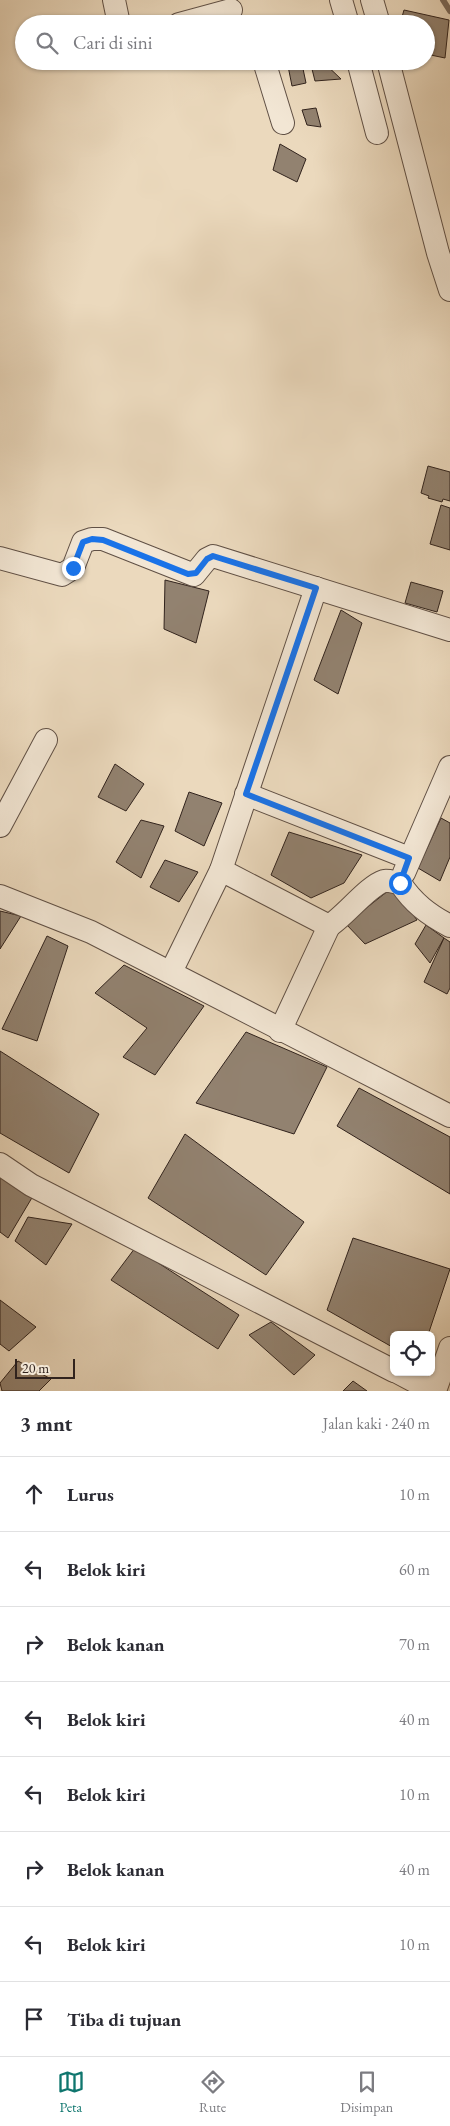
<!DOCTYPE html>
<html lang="id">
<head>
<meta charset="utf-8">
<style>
  body { margin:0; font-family:"EB Garamond",serif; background:#f2f2f3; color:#2b2b33 }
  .controls { position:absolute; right:15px; bottom:15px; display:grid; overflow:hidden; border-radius:8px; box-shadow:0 1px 4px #0004 }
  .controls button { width:45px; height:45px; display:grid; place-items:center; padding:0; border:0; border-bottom:1px solid #e1e1e2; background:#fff; color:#2b2b33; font:25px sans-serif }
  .scale { position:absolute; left:15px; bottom:12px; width:60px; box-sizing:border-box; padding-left:5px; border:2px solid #31231d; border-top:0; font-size:14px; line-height:18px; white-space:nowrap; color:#31231d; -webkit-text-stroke:4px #f2e6d4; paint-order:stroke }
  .stop { position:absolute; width:15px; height:15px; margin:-11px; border:4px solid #1a73e8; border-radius:50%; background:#fff }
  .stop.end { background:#1a73e8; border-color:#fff; box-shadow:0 1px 5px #0008 }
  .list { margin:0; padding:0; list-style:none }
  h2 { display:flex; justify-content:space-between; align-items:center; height:65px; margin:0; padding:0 20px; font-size:21px }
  h2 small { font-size:16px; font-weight:400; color:#7c7c81 }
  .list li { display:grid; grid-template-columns:32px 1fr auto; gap:15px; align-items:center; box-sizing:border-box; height:75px; padding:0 20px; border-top:1px solid #e1e1e2 }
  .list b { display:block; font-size:19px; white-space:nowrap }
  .list em { font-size:16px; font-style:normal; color:#7c7c81 }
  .icon { flex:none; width:28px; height:28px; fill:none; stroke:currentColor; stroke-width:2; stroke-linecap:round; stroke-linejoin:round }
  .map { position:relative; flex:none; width:450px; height:1391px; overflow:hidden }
  .search { position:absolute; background:#fff; box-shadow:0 1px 4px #0004; left:15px; right:15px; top:15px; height:55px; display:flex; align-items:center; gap:12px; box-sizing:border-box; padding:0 18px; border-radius:28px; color:#7c7c81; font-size:19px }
  .sheet { height:665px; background:#fff }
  nav { display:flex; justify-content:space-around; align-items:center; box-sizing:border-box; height:70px; border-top:1px solid #e1e1e2; background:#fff; font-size:14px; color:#7c7c81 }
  nav a { display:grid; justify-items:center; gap:2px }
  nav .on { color:#0f766e }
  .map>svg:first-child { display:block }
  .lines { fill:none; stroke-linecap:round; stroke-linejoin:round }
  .stream { stroke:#7b6b5d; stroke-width:6 }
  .building { fill:#928270; stroke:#31231d }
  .minor-casing { stroke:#605045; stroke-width:24 }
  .minor { stroke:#f2e6d4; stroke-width:22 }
  .route { stroke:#1a73e8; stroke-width:6 }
</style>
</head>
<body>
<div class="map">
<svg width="450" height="1391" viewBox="0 0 450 1391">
  <rect width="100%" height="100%" fill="#ebd9bd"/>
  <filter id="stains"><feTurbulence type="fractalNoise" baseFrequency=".004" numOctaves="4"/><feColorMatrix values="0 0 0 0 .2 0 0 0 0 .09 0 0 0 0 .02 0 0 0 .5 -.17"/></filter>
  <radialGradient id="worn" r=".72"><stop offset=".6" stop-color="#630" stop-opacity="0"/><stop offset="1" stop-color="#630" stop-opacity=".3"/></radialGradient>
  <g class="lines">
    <path class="stream" d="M443 0 450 11"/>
  </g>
  <g class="building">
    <path d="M404 10 449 20 445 58 426 54V24H400Z"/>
    <path d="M310 61H322L341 79 315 81Z"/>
    <path d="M302 64 306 83 292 86 288 66Z"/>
    <path d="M316 108 321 127 307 125 302 110Z"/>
    <path d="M280 144 306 159 297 182 273 170Z"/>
    <path d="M428 466 450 472V501L443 499 442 502 428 498 429 496 421 493Z"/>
    <path d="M441 505 450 508V550L430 544Z"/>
    <path d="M165 580 209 591 196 643 164 629Z"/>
    <path d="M411 582 443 591 437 612 405 603Z"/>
    <path d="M341 610 362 623 338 694 314 680Z"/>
    <path d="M115 764 144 784 126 811 98 797Z"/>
    <path d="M189 792 222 803 204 846 175 831Z"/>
    <path d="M441 818 450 823V857L440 881 418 868Z"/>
    <path d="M141 820 164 826 141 878 116 862Z"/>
    <path d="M289 832 362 855 344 883 311 898 271 875Z"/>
    <path d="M165 860 198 872 179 902 150 887Z"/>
    <path d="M393 887 417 920 365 944 346 924Z"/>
    <path d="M0 911 21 916 0 949Z"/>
    <path d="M426 925 444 938 430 963 415 944Z"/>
    <path d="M47 936 68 946 37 1041 2 1029Z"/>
    <path d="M444 938 450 942V988L447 994 424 982Z"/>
    <path d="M124 965 204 1006 155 1075 123 1057 147 1028 95 993Z"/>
    <path d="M246 1032 327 1067 294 1134 196 1103Z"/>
    <path d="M0 1051 99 1114 69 1173 0 1133Z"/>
    <path d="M359 1088 450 1137V1194L337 1126Z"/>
    <path d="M185 1134 304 1222 266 1275 148 1198Z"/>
    <path d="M0 1174 33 1196 8 1238 0 1232Z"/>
    <path d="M28 1217 72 1224 46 1265 15 1241Z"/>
    <path d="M353 1238 450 1269 428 1335H394V1348L327 1310Z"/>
    <path d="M135 1248 239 1315 218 1349 111 1280Z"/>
    <path d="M0 1300 36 1327 9 1351 0 1344Z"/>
    <path d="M271 1322 315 1355 294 1375 249 1335Z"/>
    <path d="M18 1361 51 1379 39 1391H2L0 1383Z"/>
    <path d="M353 1381 367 1391H343Z"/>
  </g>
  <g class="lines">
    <g class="minor-casing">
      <g id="minor">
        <path d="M114 0 119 24"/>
        <path d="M341 0 348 24"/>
        <path d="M372 0 379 24"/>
        <path d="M179 24 231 10"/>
        <path d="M264 61 283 123"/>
        <path d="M358 61 377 133"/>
        <path d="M388 61 438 253 450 290"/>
        <path d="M0 558 62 575 73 568 83 542 92 539H103L194 575 207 559 213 556 450 630"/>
        <path d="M246 794 409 858"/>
        <path d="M0 826 46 740"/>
        <path d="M221 870 316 588"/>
        <path d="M404 873 450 767"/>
        <path d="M0 896 91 932 450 1116"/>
        <path d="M171 972 221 870 329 926C345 916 368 886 384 881 389 880 396 883 400 883 413 903 429 915 450 926"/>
        <path d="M280 1031 329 926"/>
        <path d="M0 1164 31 1185 394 1371"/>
        <path d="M397 1372 433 1391"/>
        <path d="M435 1391 450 1348"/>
      </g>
    </g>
    <use href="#minor" class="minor"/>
  </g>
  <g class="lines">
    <path class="route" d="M73 568 83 542 92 539 103 540 188 574 196 573 207 559 213 556 316 588 246 794 409 858 400 883"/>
  </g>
  <rect width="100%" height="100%" filter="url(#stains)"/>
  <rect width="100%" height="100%" fill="url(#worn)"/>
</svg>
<div class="controls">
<button><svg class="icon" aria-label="locate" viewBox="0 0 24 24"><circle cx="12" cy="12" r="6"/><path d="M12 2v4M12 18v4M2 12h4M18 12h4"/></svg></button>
</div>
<div class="scale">20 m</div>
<div class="stop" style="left:400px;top:883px"></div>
<div class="stop end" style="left:73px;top:568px"></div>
<div class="search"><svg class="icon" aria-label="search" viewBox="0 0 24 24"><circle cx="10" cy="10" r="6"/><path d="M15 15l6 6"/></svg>Cari di sini</div>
</div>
<section class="sheet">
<h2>3 mnt<small>Jalan kaki · 240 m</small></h2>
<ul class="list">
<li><svg class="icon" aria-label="ahead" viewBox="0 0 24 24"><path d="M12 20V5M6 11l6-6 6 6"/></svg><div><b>Lurus</b></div><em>10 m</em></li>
<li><svg class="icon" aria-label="left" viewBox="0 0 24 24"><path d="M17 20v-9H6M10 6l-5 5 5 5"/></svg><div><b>Belok kiri</b></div><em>60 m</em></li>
<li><svg class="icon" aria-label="right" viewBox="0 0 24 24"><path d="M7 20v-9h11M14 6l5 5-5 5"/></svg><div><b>Belok kanan</b></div><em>70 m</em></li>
<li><svg class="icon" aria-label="left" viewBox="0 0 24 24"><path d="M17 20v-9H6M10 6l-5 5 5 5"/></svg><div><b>Belok kiri</b></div><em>40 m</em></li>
<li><svg class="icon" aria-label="left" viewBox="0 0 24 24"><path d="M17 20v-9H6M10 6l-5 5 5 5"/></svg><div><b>Belok kiri</b></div><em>10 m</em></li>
<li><svg class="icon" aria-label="right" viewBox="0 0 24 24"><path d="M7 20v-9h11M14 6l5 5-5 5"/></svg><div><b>Belok kanan</b></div><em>40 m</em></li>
<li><svg class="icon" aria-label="left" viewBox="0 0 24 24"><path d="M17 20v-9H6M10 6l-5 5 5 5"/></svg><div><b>Belok kiri</b></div><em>10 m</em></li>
<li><svg class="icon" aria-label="arrive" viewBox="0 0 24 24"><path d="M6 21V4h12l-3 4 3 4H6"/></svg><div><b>Tiba di tujuan</b></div></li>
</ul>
</section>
<nav>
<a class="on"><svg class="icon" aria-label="map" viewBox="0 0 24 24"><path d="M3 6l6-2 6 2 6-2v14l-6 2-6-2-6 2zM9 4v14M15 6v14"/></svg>Peta</a>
<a><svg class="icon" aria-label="directions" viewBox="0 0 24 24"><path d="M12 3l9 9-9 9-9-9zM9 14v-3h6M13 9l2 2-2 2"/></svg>Rute</a>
<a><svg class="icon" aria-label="saved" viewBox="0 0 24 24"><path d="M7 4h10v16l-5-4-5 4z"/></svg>Disimpan</a>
</nav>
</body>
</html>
